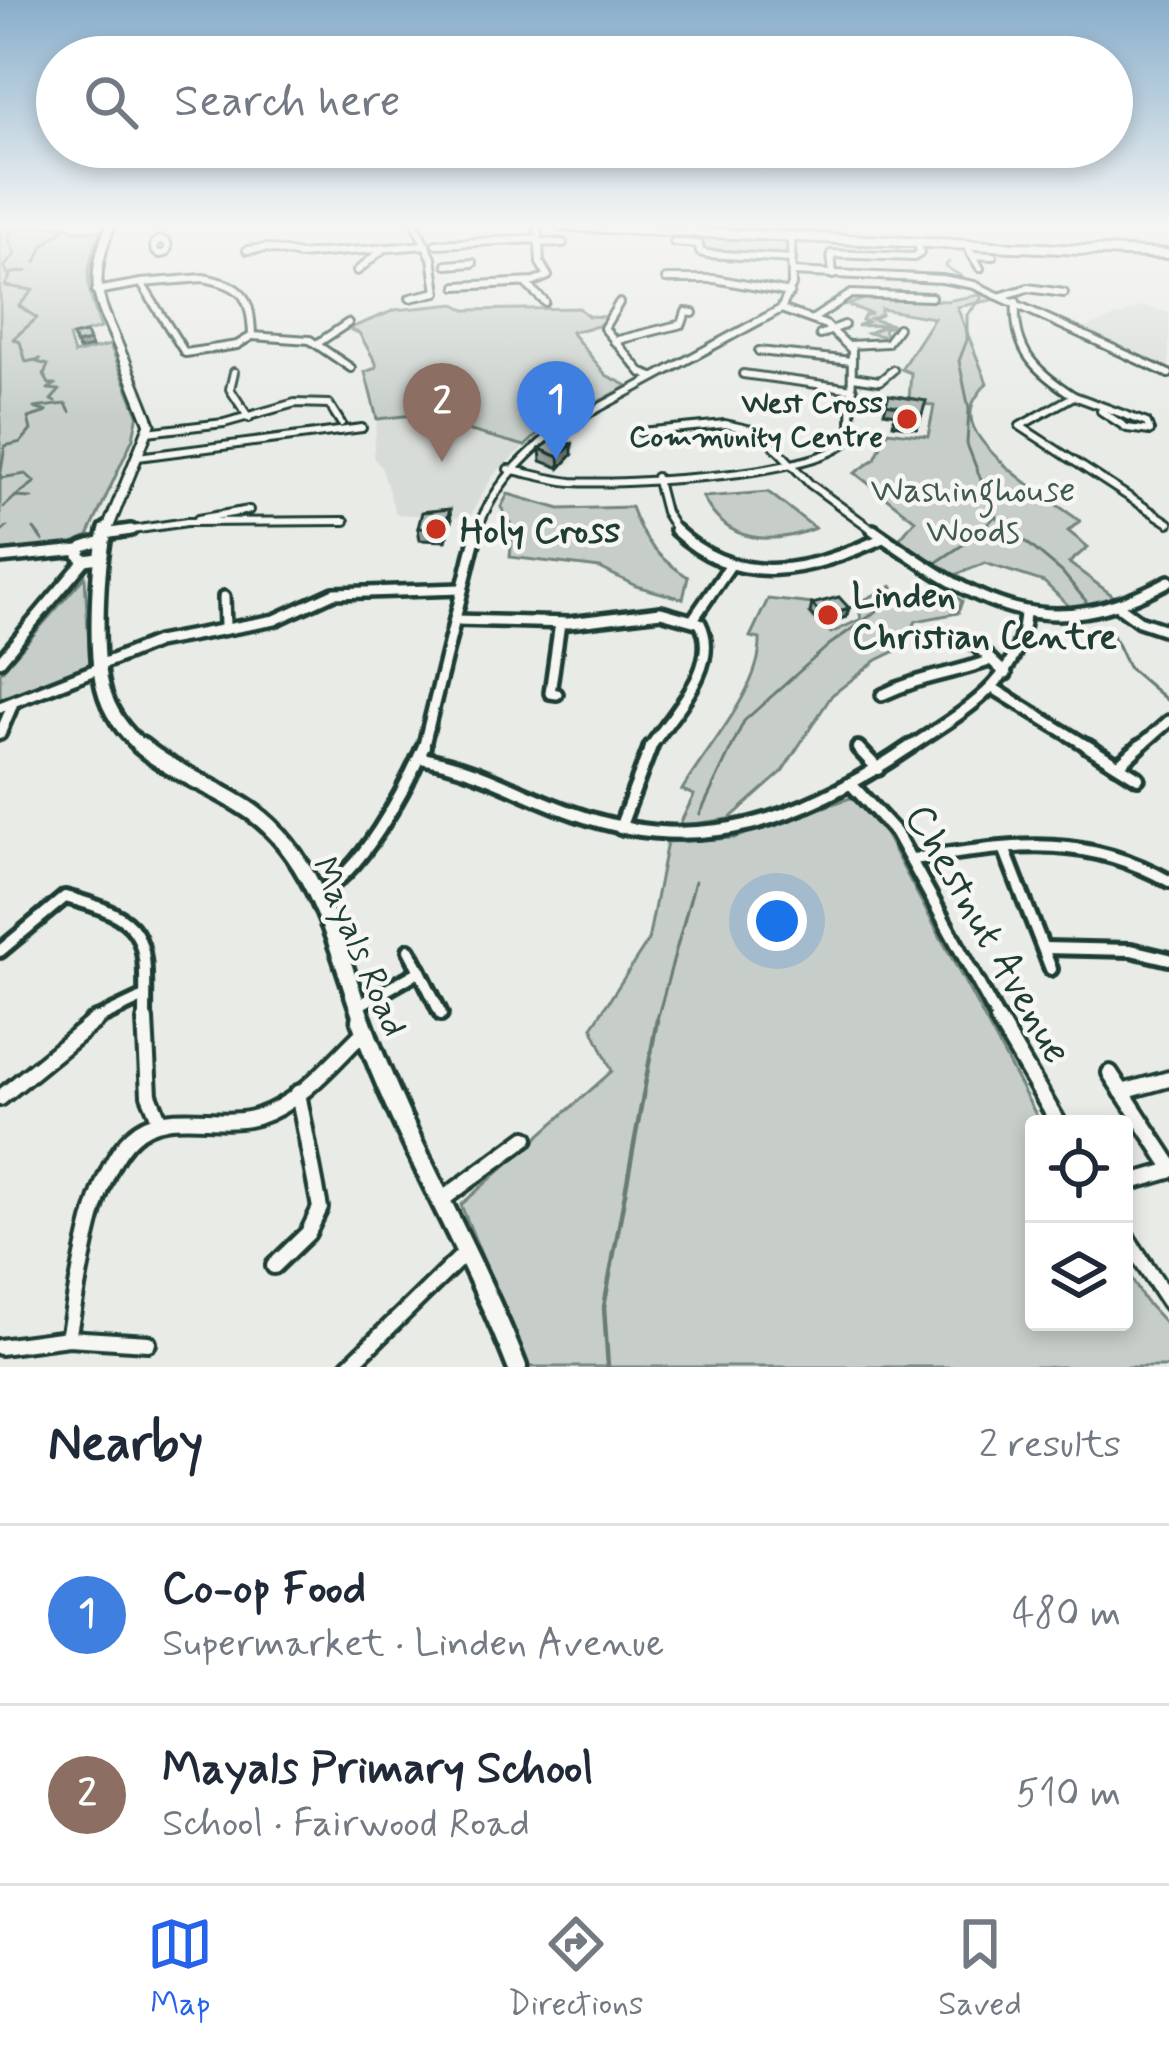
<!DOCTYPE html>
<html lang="en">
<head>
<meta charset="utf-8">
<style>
  body { margin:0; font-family:Mynerve,sans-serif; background:#f6f6f7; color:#1f2937 }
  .controls { position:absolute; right:36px; bottom:36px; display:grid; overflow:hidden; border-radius:12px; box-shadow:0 6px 18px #0003 }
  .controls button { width:108px; height:108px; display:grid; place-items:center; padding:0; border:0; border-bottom:3px solid #e0e1e3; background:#fff; color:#1f2937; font:60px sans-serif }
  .you { position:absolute; left:777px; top:921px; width:42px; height:42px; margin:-30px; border:9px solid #fff; border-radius:50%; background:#1a73e8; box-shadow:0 0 0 18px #1a73e833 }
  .badge { display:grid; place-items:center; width:78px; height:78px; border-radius:50%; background:#2563eb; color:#fff; font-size:39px; font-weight:700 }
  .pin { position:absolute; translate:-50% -99px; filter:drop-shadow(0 3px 6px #0008) }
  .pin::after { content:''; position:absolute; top:63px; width:42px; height:36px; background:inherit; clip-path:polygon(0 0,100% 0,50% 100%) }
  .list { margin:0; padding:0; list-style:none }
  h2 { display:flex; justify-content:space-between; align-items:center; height:156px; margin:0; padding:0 48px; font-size:51px }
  h2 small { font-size:39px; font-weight:400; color:#747a83 }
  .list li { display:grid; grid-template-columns:78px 1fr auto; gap:36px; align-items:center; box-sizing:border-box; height:180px; padding:0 48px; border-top:3px solid #e0e1e3 }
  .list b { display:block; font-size:45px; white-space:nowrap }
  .list p { margin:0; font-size:39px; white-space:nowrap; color:#747a83 }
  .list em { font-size:39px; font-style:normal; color:#747a83 }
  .icon { flex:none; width:66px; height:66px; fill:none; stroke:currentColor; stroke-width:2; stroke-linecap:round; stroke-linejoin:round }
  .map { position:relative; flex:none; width:1169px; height:1367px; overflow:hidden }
  .search { position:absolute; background:#fff; box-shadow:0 6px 18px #0003; left:36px; right:36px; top:36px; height:132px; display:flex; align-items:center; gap:30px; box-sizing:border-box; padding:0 42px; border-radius:66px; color:#747a83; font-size:45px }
  .sheet { height:516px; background:#fff }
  nav { display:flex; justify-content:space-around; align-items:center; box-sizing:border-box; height:168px; border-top:3px solid #e0e1e3; background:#fff; font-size:33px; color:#747a83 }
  nav a { display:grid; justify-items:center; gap:6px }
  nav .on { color:#2563eb }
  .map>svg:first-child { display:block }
  .built { fill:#d8dcd8 }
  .green { fill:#c7cec9; stroke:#73867e; stroke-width:3 }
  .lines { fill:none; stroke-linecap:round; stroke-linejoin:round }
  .stream-far1 { stroke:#687c75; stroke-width:3 }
  .stream { stroke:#687c75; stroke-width:4.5 }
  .minor-far3-casing { stroke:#1f3d34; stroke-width:12 }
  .minor-far2-casing { stroke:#1f3d34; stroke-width:18 }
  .minor-far1-casing { stroke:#1f3d34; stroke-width:20 }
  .minor-casing { stroke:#1f3d34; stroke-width:22 }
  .major-far4-casing { stroke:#1f3d34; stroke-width:14 }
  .major-far3-casing { stroke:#1f3d34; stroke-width:15 }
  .major-far2-casing { stroke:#1f3d34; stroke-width:21 }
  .major-far1-casing { stroke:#1f3d34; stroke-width:24 }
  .major-casing { stroke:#1f3d34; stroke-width:27 }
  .minor-far3 { stroke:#f6f6f2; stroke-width:6 }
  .minor-far2 { stroke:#f6f6f2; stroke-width:9 }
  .minor-far1 { stroke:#f6f6f2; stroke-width:10 }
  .minor { stroke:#f6f6f2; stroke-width:14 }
  .major-far4 { stroke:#f6f6f2; stroke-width:8 }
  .major-far3 { stroke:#f6f6f2; stroke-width:9 }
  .major-far2 { stroke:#f6f6f2; stroke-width:12 }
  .major-far1 { stroke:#f6f6f2; stroke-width:15 }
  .major { stroke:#f6f6f2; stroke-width:18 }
  .wall { fill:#97a09c; stroke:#1f3d34; stroke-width:3 }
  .shaded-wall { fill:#7b827f; stroke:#1f3d34; stroke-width:3 }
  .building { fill:#b0bab5; stroke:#1f3d34; stroke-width:3 }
  .poi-dot { fill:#c8321e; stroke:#f6f6f2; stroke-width:4.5 }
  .labels { text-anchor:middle; stroke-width:9; stroke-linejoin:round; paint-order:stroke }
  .far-poi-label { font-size:30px; font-weight:bold; fill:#1f3d34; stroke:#f6f6f2; text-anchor:end }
  .park-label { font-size:36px; fill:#415a52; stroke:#f6f6f2 }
  .poi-label { font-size:36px; font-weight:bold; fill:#1f3d34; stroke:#f6f6f2; text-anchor:start }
  .street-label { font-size:36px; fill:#1f3d34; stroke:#f6f6f2 }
  .near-street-label { font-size:42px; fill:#1f3d34; stroke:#f6f6f2 }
</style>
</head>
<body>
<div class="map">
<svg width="1169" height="1367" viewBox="0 0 1169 1367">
  <rect width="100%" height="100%" fill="#e9ebe7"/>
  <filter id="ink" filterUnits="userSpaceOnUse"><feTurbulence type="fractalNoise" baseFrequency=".00833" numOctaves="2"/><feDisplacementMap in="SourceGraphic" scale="24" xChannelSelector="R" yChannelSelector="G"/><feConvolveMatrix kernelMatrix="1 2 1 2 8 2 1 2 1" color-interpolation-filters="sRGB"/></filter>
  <g filter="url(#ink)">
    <g class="built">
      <path d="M1144 306 1169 313V373L1081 330Z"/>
      <path d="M413 415 525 446 493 475 469 518 396 514 381 467 373 457 377 419Z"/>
    </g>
    <g class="green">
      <path d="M0 226H67L75 231H101C83 276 86 284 101 328L69 337 74 354 110 345 138 414 133 438 88 536 64 547 0 553Z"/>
      <path d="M701 234 779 239 786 244 788 257 700 251Z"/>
      <path d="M984 294 997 299 957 307 987 383C978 394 970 402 971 417 973 451 1052 501 1080 521L1068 531 1088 547 1069 563 1116 598 1110 601 1073 610 1044 582 985 563 948 578 897 542 915 520 855 473 875 459 888 431 928 436 934 406 909 400 911 373 901 369 934 318 881 309V315L871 319 896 326 884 328 886 337 881 340 882 336 868 333 887 325 857 326 867 322 862 320 865 315 872 314 847 305 864 299 851 295 946 301Z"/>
      <path d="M455 304 466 310 579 308 588 316 608 317 598 326 571 332 606 375 628 386 538 434 525 446 413 415 377 419 365 372 376 368V363L359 333 348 329 395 310Z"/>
      <path d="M768 492 815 528C771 546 725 543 703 497Z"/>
      <path d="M508 494 560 509 631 507C643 541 658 558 688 577L683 599 636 586 600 568 510 557 513 528 501 507Z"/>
      <path d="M85 576 90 666 16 697 0 699V673Z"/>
      <path d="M892 586 904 606 917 601 931 608 941 603 938 598 947 591 962 601 958 613 916 621 902 648 877 660 832 695 781 773 729 819 679 826 694 795 682 790C706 749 762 688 760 639L750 637 768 599 813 604 817 609 809 613 831 633 861 619 858 603Z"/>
      <path d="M853 797 884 832 1041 1124H1034V1322H1124V1266L1145 1301 1169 1327V1367H527L461 1205 612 1071 592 1027 648 941 667 842 734 838Z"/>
    </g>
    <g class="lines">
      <g class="stream-far1">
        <path d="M19 226 7 235 15 254 4 267 10 277 5 286 33 290 19 306 37 318 13 339 20 342 26 362 40 359 37 362 48 365 44 375 49 384H56L48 389 60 390 51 400 55 402"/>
        <path d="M36 262 43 246 67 226"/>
        <path d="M949 262 945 266 967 280"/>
        <path d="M7 274 27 271"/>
        <path d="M973 288 982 298 967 315V340L959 361 969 409 967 444 995 516 1062 572 1086 601"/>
        <path d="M15 497 35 482 26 474 0 478 5 446 21 442 31 430 28 418 47 412 34 408 66 404 70 412"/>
        <path d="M4 507 15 497 32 498"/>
        <path d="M34 529 43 541"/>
        <path d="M0 533 7 527"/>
        <path d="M937 562 979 534 995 516"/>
        <path d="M1110 629 1128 667 1169 702"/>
        <path d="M700 814 744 721 829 645 884 606"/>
        <path d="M656 1023 695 881"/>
      </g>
      <path class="stream" d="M608 1367 604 1307 657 1020"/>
      <g class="minor-far3-casing">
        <g id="minor-far3">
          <circle cx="161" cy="247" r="7"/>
          <path d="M538 242 563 243"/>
          <path d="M674 242 699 244 700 252 707 254 792 259"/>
          <path d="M436 244 538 239"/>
          <path d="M966 245 980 268"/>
          <path d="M247 250 267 248 299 255 426 245"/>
          <path d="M971 255 993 256"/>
          <path d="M447 265 473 263"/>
          <path d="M357 271 382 250"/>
          <path d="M792 272 942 279 974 285 1169 374"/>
          <path d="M833 275 831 254 914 257 920 253 918 242"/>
          <path d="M203 278C243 285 251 297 252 336L237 345 185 353 141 283Z"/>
          <path d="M666 279H715L790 293"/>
          <path d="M525 283 545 302"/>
          <path d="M457 286 534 282 548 276 540 263 538 226"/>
          <path d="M96 291 141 283"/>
          <path d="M1002 296 1028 288 1064 293"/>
          <path d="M410 298 437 292 432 258 416 226"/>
          <path d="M1016 302C1013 351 1035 371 1074 396L1020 426 1169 523"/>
          <path d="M619 303 604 328 642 373 653 377"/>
          <path d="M813 319 851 294 931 297"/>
          <path d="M820 335 844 325"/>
          <path d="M252 336 310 340 351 368"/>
          <path d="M614 341 682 324 686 312 693 313"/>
          <path d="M318 343 348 323"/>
          <path d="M849 345 887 343 898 328"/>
          <path d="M759 351 852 361"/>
          <path d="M234 372 230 389 249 418"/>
          <path d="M743 374 853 389"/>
          <path d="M853 377 880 381 893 370"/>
          <path d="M1074 396 1147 423 1150 431"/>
          <path d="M1101 411 1127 428 1150 431"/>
          <path d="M147 432 224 423 295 403 329 404 341 423"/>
          <path d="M641 432 725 424 761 432 810 484 877 533"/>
          <path d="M138 457 362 428"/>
          <path d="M508 469C529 473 551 480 572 482 617 485 836 476 851 435L852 350 826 325 781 309"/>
          <path d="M656 477 665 512 678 533"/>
          <path d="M198 519 249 510"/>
          <path d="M111 533 187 522 345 521"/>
          <path d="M476 533C491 490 519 460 554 432L781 309 792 285 791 240"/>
        </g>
      </g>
      <g class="minor-far2-casing">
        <g id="minor-far2">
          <path d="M675 530C740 591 809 571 883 538"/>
          <path d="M873 530C979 604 1044 648 1169 581"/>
          <path d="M104 534 131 530"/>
          <path d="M0 558 79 550"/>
          <path d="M99 558 85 560 78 555 83 547 102 541"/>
          <path d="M224 597 225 626"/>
          <path d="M1121 608 1139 621 1169 631"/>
          <path d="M694 618 731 564"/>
          <path d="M455 620 569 623 661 612 700 623C722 666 672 714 649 749"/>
          <path d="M934 637 971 641 1006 674"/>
          <path d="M0 661 85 560"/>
          <path d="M102 664 157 642 275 620 334 593 462 589"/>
          <path d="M993 688 1092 749"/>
          <path d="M557 694 550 693 560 623"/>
          <path d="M882 695C919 677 948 675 986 662"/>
          <path d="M0 707 102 667"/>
          <path d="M0 734 12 706"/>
          <path d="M423 749 477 530"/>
          <path d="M907 749C960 713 1022 683 1025 612"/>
          <path d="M1137 749 1169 721"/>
        </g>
      </g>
      <g class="minor-far1-casing">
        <g id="minor-far1">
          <path d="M1087 746 1138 778"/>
          <path d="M858 748 878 769"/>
          <path d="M421 758C477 767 523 796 576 814 701 859 806 818 911 746"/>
          <path d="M1119 765 1140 746"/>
          <path d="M851 784 896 833 1000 1023"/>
          <path d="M620 828 651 746"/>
          <path d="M1004 848 1051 969"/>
          <path d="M913 859C1009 846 1080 831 1169 881"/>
          <path d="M316 894C360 876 405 789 424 746"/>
          <path d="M1044 948 1131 950 1169 959"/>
          <path d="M409 950 420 971"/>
          <path d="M0 951 65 897C154 919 145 941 145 1023"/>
          <path d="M356 1007 420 971 441 1014"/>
          <path d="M89 1023 142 998"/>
        </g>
      </g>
      <g class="minor-casing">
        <g id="minor">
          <path d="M145 1020 149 1095 159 1119"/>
          <path d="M998 1020 1059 1124"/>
          <path d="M1110 1073 1169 1163"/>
          <path d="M1122 1092 1169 1079"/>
          <path d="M0 1098 96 1020"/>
          <path d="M1124 1184 1169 1171"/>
          <path d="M443 1199 526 1138"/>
          <path d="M1124 1234 1169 1302"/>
          <path d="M274 1266 308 1233 320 1208 298 1093"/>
          <path d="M68 1338C79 1283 90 1176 132 1137 165 1105 217 1129 257 1117 301 1103 333 1061 365 1031"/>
          <path d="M0 1347 68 1338 148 1343"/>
          <path d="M349 1366 466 1252"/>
        </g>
      </g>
      <g class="major-far4-casing">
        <g id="major-far4">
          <path d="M110 226C85 290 101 302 125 362"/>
          <path d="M562 226 1169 254"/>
        </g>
      </g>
      <g class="major-far3-casing">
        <path id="major-far3" d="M106 533 150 424 124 359"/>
      </g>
      <g class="major-far2-casing">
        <path id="major-far2" d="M106 530C97 565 94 654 103 688 109 713 126 734 144 749"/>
      </g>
      <g class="major-far1-casing">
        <path id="major-far1" d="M141 746C175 774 217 787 252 812 317 858 338 951 363 1023"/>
      </g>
      <g class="major-casing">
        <path id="major" d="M361 1020C403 1140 471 1248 517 1367"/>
      </g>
      <use href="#minor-far3" class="minor-far3"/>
      <use href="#minor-far2" class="minor-far2"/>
      <use href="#minor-far1" class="minor-far1"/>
      <use href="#minor" class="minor"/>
      <use href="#major-far4" class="major-far4"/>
      <use href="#major-far3" class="major-far3"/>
      <use href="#major-far2" class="major-far2"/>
      <use href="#major-far1" class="major-far1"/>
      <use href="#major" class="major"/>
    </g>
    <g class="wall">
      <path d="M889 395 926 401 917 428 893 424 895 414 884 412Z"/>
      <path d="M540 449 572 455 560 468 541 461Z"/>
      <path d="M451 521 446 541 420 540 418 528Z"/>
      <path d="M812 604 849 608 846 617 820 625 810 613Z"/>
    </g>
    <g class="shaded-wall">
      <path d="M89 341 92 347 79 350 76 344Z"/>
      <path d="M572 444V455L560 468 559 457Z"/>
      <path d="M450 509 451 521 446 541 444 529Z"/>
      <path d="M849 608 846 617 820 625 822 616Z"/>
    </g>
    <g class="building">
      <path d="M86 333 89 341 76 344 73 336Z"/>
      <path d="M889 395 926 401 920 420 895 416 897 406 886 404Z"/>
      <path d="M553 439 572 444 559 457 540 449Z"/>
      <path d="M450 509 444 529 418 528 422 512Z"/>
      <path d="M839 597 849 608 822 616 812 604Z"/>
    </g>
  </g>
  <linearGradient id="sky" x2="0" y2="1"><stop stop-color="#88aecb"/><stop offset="0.54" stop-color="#f5f6f4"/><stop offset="1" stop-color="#f5f6f4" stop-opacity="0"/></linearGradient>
  <rect width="1169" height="417" fill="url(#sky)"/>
  <g class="poi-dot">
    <circle cx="907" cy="419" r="12"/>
    <circle cx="436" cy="529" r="12"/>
    <circle cx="828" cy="615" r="12"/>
  </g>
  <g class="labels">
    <g class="far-poi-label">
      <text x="883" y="412">West Cross<tspan x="883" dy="34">Community Centre</tspan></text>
    </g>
    <g class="park-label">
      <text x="973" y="501">Washinghouse<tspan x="973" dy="41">Woods</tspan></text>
    </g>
    <g class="poi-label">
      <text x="460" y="542">Holy Cross</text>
      <text x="852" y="607">Linden<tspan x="852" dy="41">Christian Centre</tspan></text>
    </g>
    <g class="street-label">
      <text transform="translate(361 946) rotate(67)" y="13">Mayals Road</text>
    </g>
    <g class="near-street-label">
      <text transform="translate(990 933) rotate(60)" y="15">Chestnut Avenue</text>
    </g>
  </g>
</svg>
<div class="controls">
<button><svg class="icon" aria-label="locate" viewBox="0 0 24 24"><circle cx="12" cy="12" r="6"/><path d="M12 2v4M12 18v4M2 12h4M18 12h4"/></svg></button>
<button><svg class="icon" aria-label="layers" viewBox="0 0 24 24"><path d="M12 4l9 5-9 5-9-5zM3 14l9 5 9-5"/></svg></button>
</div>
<div class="you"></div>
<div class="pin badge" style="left:556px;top:460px;background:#3f7fe0">1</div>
<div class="pin badge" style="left:442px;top:462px;background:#8d6e63">2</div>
<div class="search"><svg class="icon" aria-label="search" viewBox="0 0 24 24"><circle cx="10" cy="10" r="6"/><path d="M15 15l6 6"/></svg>Search here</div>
</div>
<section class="sheet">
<h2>Nearby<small>2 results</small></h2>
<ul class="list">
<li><span class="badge" style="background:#3f7fe0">1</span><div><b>Co-op Food</b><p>Supermarket · Linden Avenue</p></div><em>480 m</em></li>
<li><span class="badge" style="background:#8d6e63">2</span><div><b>Mayals Primary School</b><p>School · Fairwood Road</p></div><em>510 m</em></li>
</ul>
</section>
<nav>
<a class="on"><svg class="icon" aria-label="map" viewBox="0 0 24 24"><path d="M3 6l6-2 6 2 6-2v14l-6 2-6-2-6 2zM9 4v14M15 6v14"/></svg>Map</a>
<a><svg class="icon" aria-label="directions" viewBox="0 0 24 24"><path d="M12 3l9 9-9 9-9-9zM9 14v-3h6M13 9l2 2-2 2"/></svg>Directions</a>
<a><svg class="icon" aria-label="saved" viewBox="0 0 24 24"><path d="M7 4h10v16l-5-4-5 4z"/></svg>Saved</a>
</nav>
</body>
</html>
